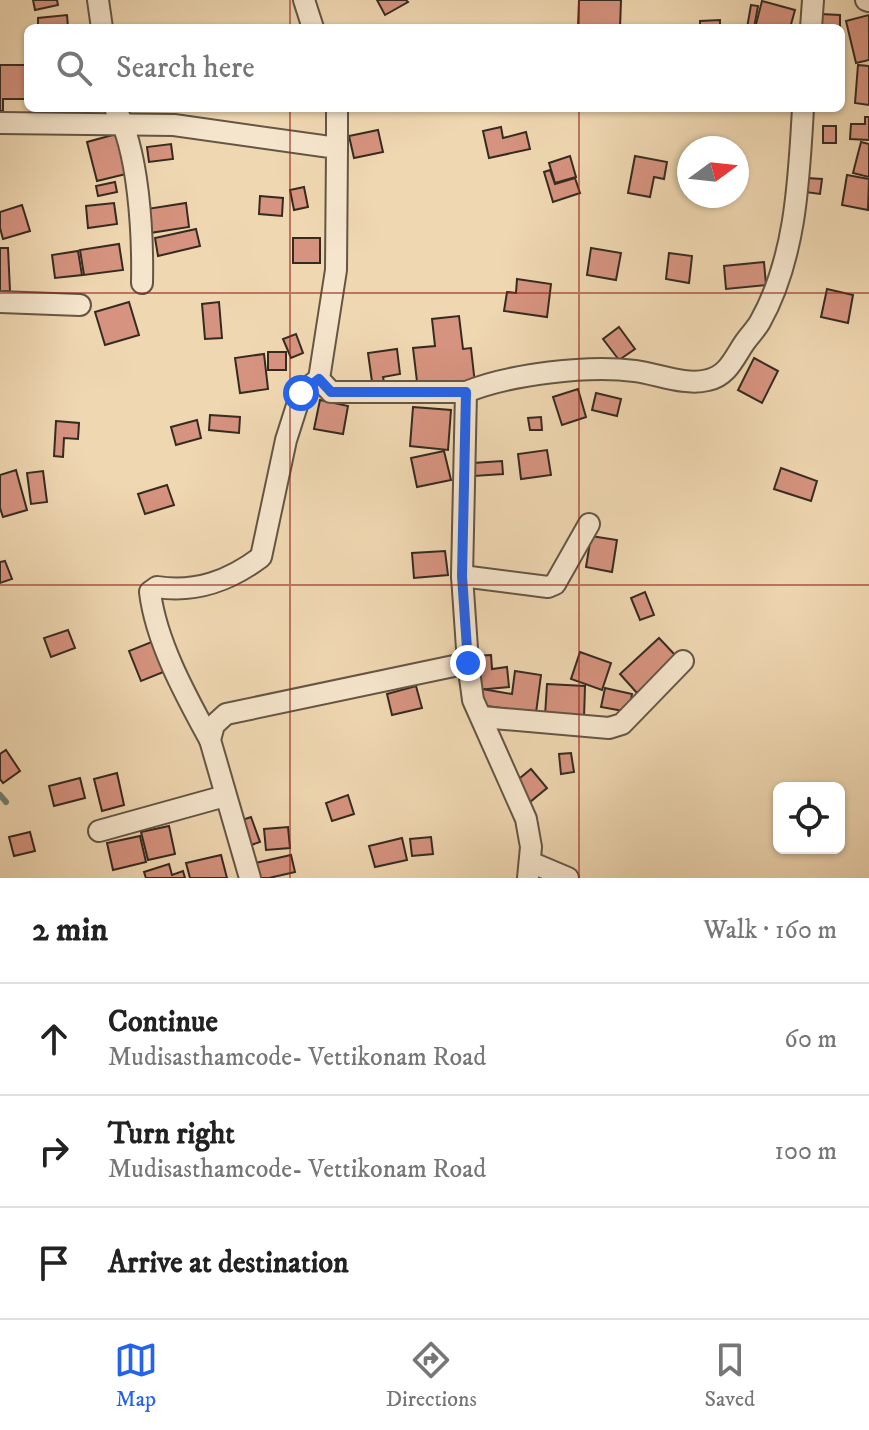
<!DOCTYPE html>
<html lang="en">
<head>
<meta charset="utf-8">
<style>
  body { margin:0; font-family:"IM FELL DW Pica",serif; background:#f2f2f2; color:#222 }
  .controls { position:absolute; right:24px; bottom:24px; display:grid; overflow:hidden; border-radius:12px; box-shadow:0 2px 6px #0004 }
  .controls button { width:72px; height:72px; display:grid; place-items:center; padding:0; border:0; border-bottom:2px solid #e0e0e0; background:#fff; color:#222; font:40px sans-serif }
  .compass { position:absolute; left:677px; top:136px; width:72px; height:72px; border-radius:50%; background:#fff; box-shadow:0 2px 6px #0004; rotate:75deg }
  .stop { position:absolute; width:24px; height:24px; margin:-18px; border:6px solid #2563eb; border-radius:50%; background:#fff }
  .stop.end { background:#2563eb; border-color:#fff; box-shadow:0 2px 8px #0008 }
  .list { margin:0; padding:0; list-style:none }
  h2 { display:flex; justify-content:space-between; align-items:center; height:104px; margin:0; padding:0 32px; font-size:34px }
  h2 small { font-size:26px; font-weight:400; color:#767676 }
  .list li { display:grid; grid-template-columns:52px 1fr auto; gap:24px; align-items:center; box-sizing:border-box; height:112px; padding:0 32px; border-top:2px solid #e0e0e0 }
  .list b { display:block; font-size:30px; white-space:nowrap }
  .list p { margin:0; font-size:26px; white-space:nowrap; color:#767676 }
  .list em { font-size:26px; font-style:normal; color:#767676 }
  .icon { flex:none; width:44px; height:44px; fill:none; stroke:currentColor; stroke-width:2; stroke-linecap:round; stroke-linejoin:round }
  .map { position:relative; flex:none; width:869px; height:878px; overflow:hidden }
  .search { position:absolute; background:#fff; box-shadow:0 2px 6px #0004; left:24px; right:24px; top:24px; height:88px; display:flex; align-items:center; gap:20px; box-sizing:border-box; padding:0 28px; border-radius:12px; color:#767676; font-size:30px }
  .sheet { height:440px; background:#fff }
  nav { display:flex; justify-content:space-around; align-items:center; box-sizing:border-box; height:112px; border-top:2px solid #e0e0e0; background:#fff; font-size:22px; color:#767676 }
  nav a { display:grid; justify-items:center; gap:4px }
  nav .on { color:#2563eb }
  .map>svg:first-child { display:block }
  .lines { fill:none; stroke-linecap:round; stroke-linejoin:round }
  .stream { stroke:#728173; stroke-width:6 }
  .building { fill:#d6937f; stroke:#362b21; stroke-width:2 }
  .street-casing { stroke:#645645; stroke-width:24 }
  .street { stroke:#f5e5cc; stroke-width:20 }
  .route { stroke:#2563eb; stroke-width:10 }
  .grid { fill:none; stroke:#8f2418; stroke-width:2; stroke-opacity:0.55 }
</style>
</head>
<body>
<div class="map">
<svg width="869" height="878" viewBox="0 0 869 878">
  <rect width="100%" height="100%" fill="#efd7b1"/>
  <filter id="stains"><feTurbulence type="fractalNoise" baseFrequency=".0025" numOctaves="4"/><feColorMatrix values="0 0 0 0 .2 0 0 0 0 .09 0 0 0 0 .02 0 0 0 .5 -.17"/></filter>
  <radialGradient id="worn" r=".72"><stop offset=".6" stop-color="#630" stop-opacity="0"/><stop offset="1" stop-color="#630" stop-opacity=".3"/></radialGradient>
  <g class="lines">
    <path class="stream" d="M0 795 6 802"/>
  </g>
  <g class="building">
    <path d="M33 0H57L58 5 35 10Z"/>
    <path d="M377 0H406L408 2 385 15Z"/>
    <path d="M579 0H621L620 28H578Z"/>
    <path d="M762 1 795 10 790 28H755Z"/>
    <path d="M751 5 758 6 754 28H747Z"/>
    <path d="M820 14 840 15V28H819Z"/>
    <path d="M67 15 68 27 38 28V18Z"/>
    <path d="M869 15V60L856 63 846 21Z"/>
    <path d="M720 20V28H700V21Z"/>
    <path d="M0 65H28V99H3V111H0Z"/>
    <path d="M858 65 869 66V105L855 103Z"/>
    <path d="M865 117H869V140L850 139 851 124H865Z"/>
    <rect x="823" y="126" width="13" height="17"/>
    <path d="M501 127 503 138 526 132 530 149 489 158 483 131Z"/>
    <path d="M378 130 383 152 354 158 349 136Z"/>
    <path d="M120 133 130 173 97 181 87 142Z"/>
    <path d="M861 142 869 144V177L853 173Z"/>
    <path d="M171 144 173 159 149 162 147 147Z"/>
    <path d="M570 156 576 177 555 183 549 163Z"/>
    <path d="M635 156 667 162 664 179 654 177 650 197 628 193Z"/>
    <path d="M550 170 555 184 575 178 580 193 553 202 544 172Z"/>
    <path d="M847 175 869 179 868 210 842 205Z"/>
    <path d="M807 178 822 179 820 194 805 192Z"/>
    <path d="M115 182 117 192 98 196 96 186Z"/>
    <path d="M304 187 308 207 294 210 290 190Z"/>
    <path d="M260 196 283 198 282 216 259 214Z"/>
    <path d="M114 203 117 224 88 228 86 206Z"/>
    <path d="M186 203 189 227 150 233 147 209Z"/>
    <path d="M22 205 30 231 3 239 0 228V212Z"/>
    <path d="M196 229 200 246 158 256 155 238Z"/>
    <rect x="293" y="238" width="27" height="25"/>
    <path d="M119 244 123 270 84 275 80 250Z"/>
    <path d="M0 248H8L10 291H0Z"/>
    <path d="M591 248 621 253 616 280 587 275Z"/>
    <path d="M78 251 82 275 55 278 52 255Z"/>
    <path d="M669 253 692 256 689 283 666 279Z"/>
    <path d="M764 262 766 285 726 289 724 266Z"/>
    <path d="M517 279 551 284 547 317 504 311 507 292 516 293Z"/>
    <path d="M827 289 853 295 848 323 821 317Z"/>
    <path d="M129 302 139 335 105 345 95 312Z"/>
    <path d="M219 302 222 338 205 339 202 304Z"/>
    <path d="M459 316 463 349 471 348 475 384 418 390 413 348 435 346 432 319Z"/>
    <path d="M619 327 635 349 619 360 603 339Z"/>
    <path d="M296 334 303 353 291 358 283 339Z"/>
    <path d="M397 349 400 374 383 377 385 387 373 389 368 353Z"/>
    <rect x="268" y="352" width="18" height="18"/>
    <path d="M264 354 268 389 240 393 235 358Z"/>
    <path d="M754 358 778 371 762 403 738 390Z"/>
    <path d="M578 389 586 417 562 425 553 397Z"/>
    <path d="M596 393 621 399 617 416 592 410Z"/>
    <path d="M320 400 348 406 343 434 314 429Z"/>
    <path d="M413 407 451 410 448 450 410 446Z"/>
    <path d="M210 415 240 417 239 433 209 430Z"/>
    <path d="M541 417 542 430H530L528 418Z"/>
    <path d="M197 420 201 438 176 445 171 427Z"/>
    <path d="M56 421 79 423 78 439 64 438 63 457 54 456Z"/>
    <path d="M547 450 551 475 521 479 518 454Z"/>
    <path d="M444 451 451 480 417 487 411 458Z"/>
    <path d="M502 461 503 474 474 476 473 463Z"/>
    <path d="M781 468 817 481 811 501 774 489Z"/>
    <path d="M16 470 27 510 3 517 0 508V475Z"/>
    <path d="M43 471 47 502 31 504 27 473Z"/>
    <path d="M167 485 174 505 145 514 138 494Z"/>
    <path d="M591 536 617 540 612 572 586 567Z"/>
    <path d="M445 551 448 575 414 578 412 553Z"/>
    <path d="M5 561 12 579 0 583V562Z"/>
    <path d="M645 592 654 615 640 620 631 598Z"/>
    <path d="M68 630 75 648 51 657 44 638Z"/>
    <path d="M659 638 676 656 637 693 620 674Z"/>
    <path d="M159 639 171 669 141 681 129 651Z"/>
    <path d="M580 652 611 663 602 690 571 679Z"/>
    <path d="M491 655 492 669 507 667 509 687 477 690 473 656Z"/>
    <path d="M515 671 541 675 536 713 480 705 482 689 512 694Z"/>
    <path d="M547 684 585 686 584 718 545 716Z"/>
    <path d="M416 686 422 708 392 715 387 694Z"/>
    <path d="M605 688 632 694 629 712 601 707Z"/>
    <path d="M6 750 20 771 3 783 0 779V754Z"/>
    <path d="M571 753 574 772 561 774 559 754Z"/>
    <path d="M531 769 547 788 530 802 514 783Z"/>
    <path d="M117 773 124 805 102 811 94 779Z"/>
    <path d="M80 778 85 798 54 806 49 786Z"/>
    <path d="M348 795 354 814 332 821 326 803Z"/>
    <path d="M251 817 260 842 245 847 236 822Z"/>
    <path d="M169 826 175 854 148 860 141 832Z"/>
    <path d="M288 827 290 848 266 850 264 829Z"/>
    <path d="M30 832 35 851 14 856 9 837Z"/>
    <path d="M140 836 146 862 113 870 107 843Z"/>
    <path d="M431 837 433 854 412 856 410 839Z"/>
    <path d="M402 838 407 860 375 867 369 846Z"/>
    <path d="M221 855 227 878H190L186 863Z"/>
    <path d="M291 855 295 872 269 878H254L251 864Z"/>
    <path d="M169 864 172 875 183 871 185 878H146L144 872Z"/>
  </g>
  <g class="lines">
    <g class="street-casing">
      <g id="street">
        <path d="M98 0 102 28"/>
        <path d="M304 0 313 28"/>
        <path d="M866 0 869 1"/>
        <path d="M811 28 813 0"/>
        <path d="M115 108C139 149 143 235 142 283"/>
        <path d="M337 108V148"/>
        <path d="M0 123 174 125 337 148 336 270 319 379 331 392H466L462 576 468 663 226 714 214 725 210 740 250 878"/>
        <path d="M0 302 80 305"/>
        <path d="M466 392C510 374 588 365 635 371 658 374 685 386 708 380 728 376 735 356 745 342 750 335 756 329 760 322 796 258 799 179 803 108"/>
        <path d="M462 576 548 587 555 584 589 524"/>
        <path d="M468 663 473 700 526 819 531 847 528 878"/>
        <path d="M481 717 609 728 622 724 683 661"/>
        <path d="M210 740C186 696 156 642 150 592L157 587C196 593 229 581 261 557L286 440 301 393 319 379"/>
        <path d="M99 831 225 796"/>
        <path d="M530 862 568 878"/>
      </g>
    </g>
    <use href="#street" class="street"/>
  </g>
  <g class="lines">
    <path class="route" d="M301 393 319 379 331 392H466L462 576 468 663"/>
  </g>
  <path class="grid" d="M290 0V28M579 0V28M290 108V878M579 108V878M0 293H869M0 585H869"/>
  <rect width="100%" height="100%" filter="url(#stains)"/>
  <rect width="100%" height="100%" fill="url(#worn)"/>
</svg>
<div class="controls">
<button><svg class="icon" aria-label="locate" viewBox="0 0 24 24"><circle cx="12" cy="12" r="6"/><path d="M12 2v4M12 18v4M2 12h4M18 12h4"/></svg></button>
</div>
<svg class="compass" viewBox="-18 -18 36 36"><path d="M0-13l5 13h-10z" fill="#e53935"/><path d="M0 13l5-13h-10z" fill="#767676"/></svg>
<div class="stop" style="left:301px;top:393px"></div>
<div class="stop end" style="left:468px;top:663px"></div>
<div class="search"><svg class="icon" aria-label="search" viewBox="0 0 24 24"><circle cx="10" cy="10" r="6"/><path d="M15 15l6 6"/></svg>Search here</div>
</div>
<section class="sheet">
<h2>2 min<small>Walk · 160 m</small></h2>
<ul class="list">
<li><svg class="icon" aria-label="ahead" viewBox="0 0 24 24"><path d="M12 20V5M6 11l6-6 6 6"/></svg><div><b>Continue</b><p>Mudisasthamcode- Vettikonam Road</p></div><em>60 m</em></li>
<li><svg class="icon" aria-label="right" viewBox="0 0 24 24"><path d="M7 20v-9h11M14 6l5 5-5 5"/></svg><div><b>Turn right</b><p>Mudisasthamcode- Vettikonam Road</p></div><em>100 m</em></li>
<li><svg class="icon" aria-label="arrive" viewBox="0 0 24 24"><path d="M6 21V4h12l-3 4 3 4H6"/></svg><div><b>Arrive at destination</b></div></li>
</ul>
</section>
<nav>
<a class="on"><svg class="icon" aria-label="map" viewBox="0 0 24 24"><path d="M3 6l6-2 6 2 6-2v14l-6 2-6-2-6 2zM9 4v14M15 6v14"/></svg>Map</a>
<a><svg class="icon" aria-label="directions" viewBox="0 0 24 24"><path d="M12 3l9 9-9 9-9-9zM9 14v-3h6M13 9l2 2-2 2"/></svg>Directions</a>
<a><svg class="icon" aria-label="saved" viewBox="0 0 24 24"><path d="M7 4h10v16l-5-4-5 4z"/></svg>Saved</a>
</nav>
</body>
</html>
